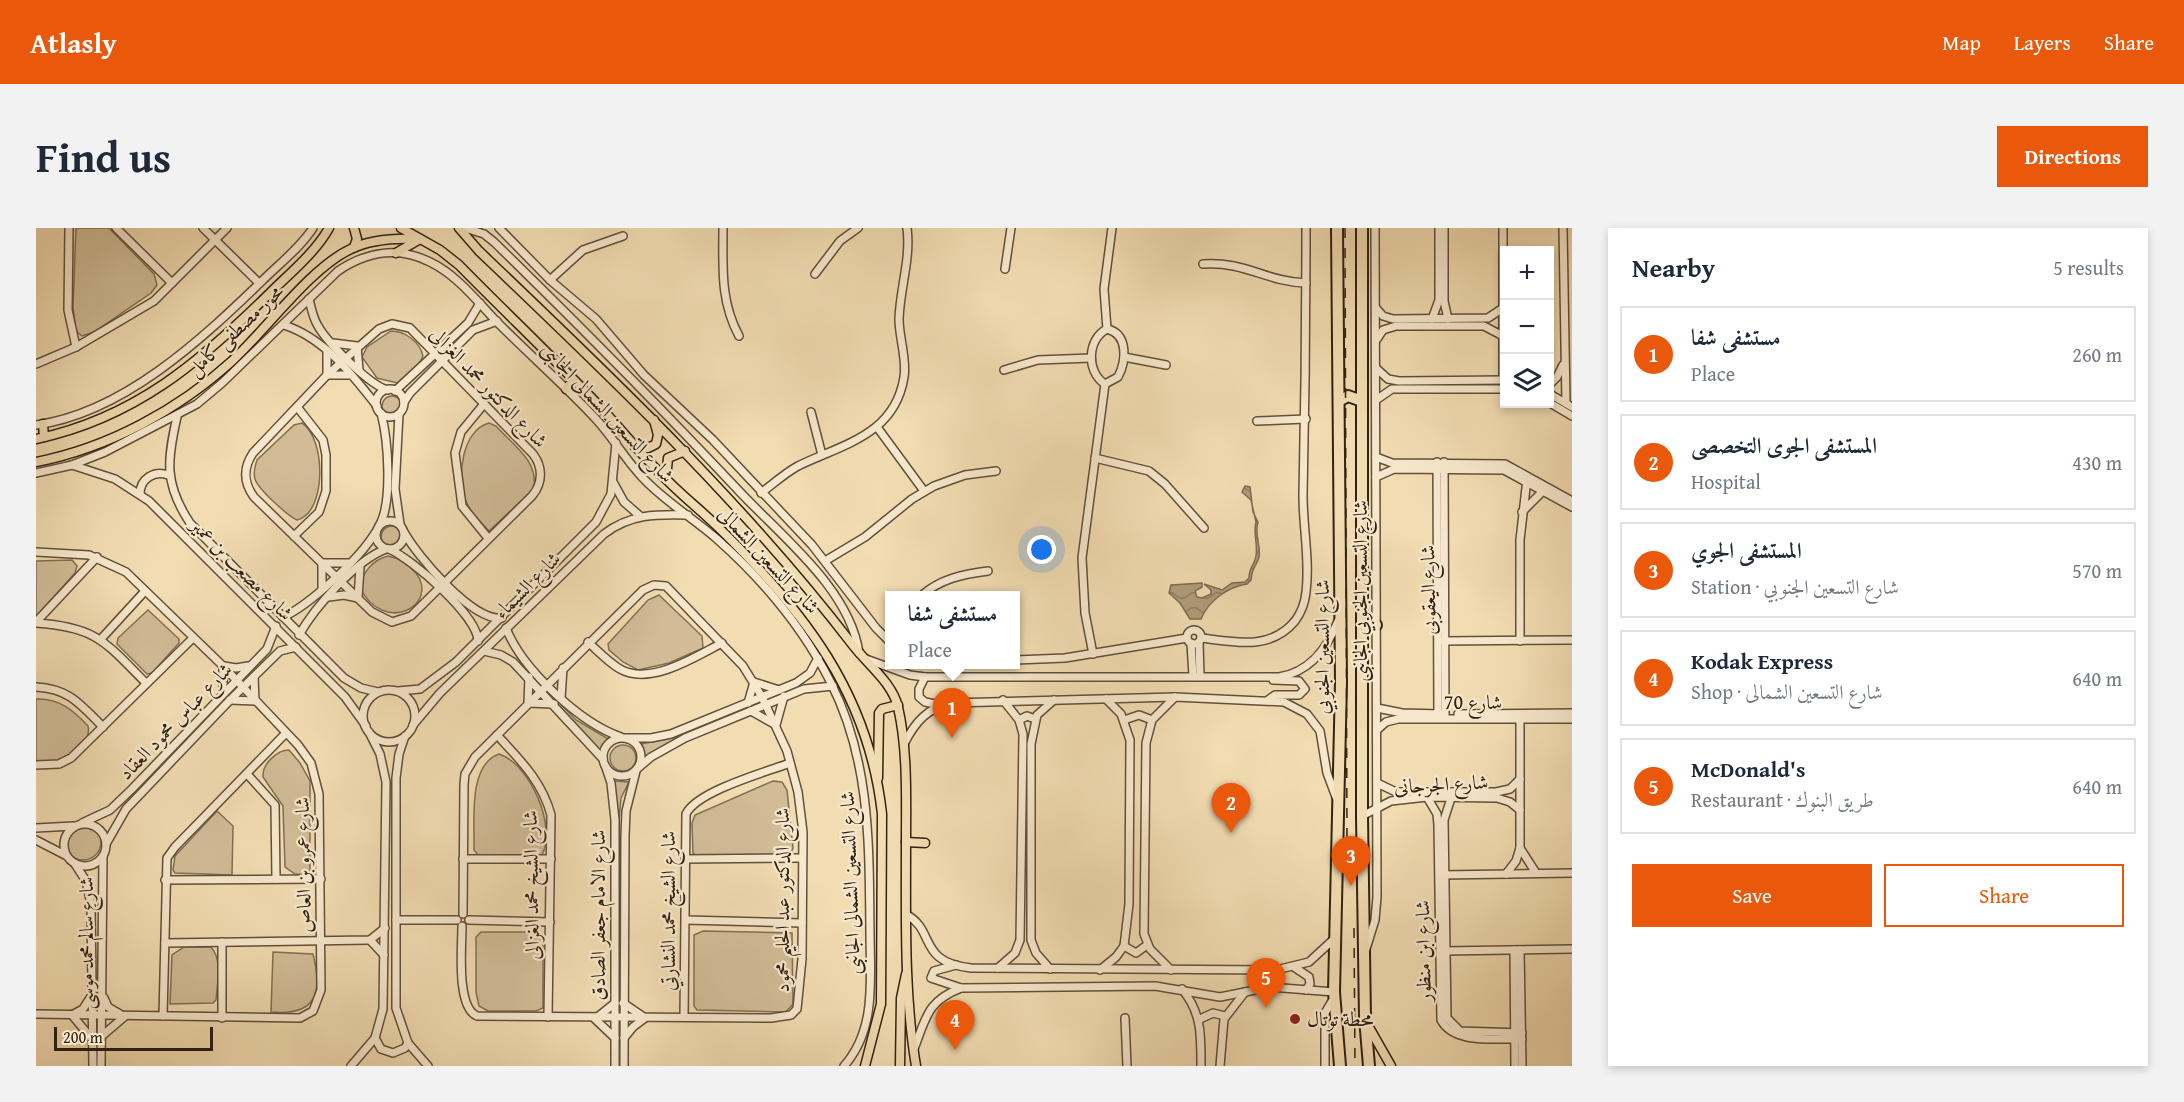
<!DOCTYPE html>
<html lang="en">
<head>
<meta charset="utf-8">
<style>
  body { margin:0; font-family:"Gentium Book Plus",Amiri,serif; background:#f2f2f3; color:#1f2937 }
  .controls { position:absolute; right:18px; top:18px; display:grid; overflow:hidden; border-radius:0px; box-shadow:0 3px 9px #0003 }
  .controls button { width:54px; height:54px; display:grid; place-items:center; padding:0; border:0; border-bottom:2px solid #e0e1e3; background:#fff; color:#1f2937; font:30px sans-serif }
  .scale { position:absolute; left:18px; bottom:15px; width:159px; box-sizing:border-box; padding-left:6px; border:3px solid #312212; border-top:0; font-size:16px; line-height:21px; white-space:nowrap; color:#312212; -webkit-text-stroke:4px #f7e8cd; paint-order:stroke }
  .you { position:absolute; left:1006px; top:322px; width:21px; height:21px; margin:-15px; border:4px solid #fff; border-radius:50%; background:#1a73e8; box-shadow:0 0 0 9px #1a73e833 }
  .badge { display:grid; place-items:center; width:39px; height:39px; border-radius:50%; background:#ea580c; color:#fff; font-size:20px; font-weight:700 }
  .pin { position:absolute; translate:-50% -50px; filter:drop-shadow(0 2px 3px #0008) }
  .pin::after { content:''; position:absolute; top:32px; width:21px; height:18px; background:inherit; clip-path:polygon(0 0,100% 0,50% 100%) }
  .popup { position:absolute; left:849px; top:363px; width:135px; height:78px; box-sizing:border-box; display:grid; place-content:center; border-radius:0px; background:#fff; filter:drop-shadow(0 2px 4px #0005); font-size:20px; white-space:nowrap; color:#747a83 }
  .popup b { font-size:22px; color:#1f2937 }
  .popup::after { content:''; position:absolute; left:50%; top:100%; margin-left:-12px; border:12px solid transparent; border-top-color:#fff }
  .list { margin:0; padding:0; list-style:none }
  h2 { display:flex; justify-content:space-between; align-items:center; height:78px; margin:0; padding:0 24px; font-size:26px }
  h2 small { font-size:20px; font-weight:400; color:#747a83 }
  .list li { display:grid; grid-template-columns:39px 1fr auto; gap:18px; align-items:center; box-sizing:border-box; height:96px; margin:0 12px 12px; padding:0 12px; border:2px solid #e0e1e3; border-radius:0px }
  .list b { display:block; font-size:22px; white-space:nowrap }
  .list p { margin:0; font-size:20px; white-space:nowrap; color:#747a83 }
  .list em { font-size:20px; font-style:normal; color:#747a83 }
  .actions { display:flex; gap:12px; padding:18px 24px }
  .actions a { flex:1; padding:14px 0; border:2px solid #ea580c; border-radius:0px; text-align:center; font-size:21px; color:#ea580c }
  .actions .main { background:#ea580c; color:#fff }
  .icon { flex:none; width:33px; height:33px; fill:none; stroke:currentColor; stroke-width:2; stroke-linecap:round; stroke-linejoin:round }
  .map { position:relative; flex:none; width:1536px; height:838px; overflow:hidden; border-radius:0px }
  header { display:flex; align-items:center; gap:36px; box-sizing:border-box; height:84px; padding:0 30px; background:#ea580c; color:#fff }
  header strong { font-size:28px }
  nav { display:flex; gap:33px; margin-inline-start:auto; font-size:21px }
  .intro { display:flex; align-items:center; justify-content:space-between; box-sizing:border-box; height:144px; padding:0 36px }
  h1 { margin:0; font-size:42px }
  .button { padding:15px 27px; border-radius:0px; background:#ea580c; color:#fff; font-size:21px; font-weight:700 }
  main { display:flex; gap:36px; padding:0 36px }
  aside { flex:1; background:#fff; border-radius:0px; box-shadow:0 3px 9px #0003 }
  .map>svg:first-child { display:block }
  .green { fill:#d1bc97; stroke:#816f54; stroke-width:1.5 }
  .water { fill:url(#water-waves); stroke:#7d6c52; stroke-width:1.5 }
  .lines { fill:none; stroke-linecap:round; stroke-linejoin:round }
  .minor-casing { stroke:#61503a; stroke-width:10 }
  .major-casing { stroke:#312212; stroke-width:11 }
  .highway-casing { stroke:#312212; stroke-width:14 }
  .minor { stroke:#f7e8cd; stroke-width:7 }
  .major { stroke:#f2dcb2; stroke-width:8 }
  .highway { stroke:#f2dcb2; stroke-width:10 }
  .rail { stroke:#312212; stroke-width:1.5; stroke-dasharray:10 10; stroke-linecap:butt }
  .poi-dot { fill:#8f2418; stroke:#f7e8cd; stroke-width:2 }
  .labels { text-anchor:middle; stroke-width:4.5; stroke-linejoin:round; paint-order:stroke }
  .street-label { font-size:20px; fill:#312212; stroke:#f7e8cd }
  .poi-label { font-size:20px; fill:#312212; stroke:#f7e8cd; text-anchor:start }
</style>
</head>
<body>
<header>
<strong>Atlasly</strong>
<nav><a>Map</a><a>Layers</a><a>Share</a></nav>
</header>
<div class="intro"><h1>Find us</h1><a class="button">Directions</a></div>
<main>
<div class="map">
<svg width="1536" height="838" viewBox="0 0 1536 838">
  <defs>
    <pattern id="water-waves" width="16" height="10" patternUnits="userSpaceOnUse" patternTransform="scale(1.5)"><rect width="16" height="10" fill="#b09d7c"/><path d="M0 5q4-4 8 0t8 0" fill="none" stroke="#908064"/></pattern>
  </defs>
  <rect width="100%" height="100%" fill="#f2dcb2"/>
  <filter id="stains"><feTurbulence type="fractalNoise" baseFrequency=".00333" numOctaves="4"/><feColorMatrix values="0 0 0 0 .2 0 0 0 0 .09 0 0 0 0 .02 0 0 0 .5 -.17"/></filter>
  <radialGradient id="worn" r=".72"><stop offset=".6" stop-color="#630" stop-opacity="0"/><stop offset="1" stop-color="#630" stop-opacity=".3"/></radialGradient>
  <g class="green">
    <path d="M40 0H73L118 46 121 57 115 65 58 104 46 108 40 103 37 79Z"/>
    <path d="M355 103C369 103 384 114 387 128L381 140 361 155 341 150 326 129 331 119Z"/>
    <circle cx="356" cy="178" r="10"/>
    <path d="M266 195C290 210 291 285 261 292 252 288 222 261 219 251 217 245 219 238 221 232L258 197Z"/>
    <path d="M453 195 460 198C479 219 502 232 498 261L453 303C445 294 434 285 430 273 420 250 426 202 453 195Z"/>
    <circle cx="356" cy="309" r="11"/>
    <path d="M352 328C363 330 372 336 380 345 404 377 349 408 324 360 326 345 336 332 352 328Z"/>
    <path d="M36 332 41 338 39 345 0 389V333Z"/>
    <path d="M623 367 666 408 667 420 633 435 602 442 587 434 573 422 572 416 612 372Z"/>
    <path d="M112 382 143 411V415L116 445 111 446 81 416 82 410Z"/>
    <path d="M512 463 540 492 574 512 564 523 510 465Z"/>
    <path d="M0 471C23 470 37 482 52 498 56 513 34 532 19 534 13 535 6 534 0 534Z"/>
    <path d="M646 508 609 531 605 516Z"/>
    <circle cx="587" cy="530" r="13"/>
    <path d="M253 522 264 535 274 553V647L259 646 249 639 247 578 227 549C226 536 241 522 253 522Z"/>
    <path d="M463 526C494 536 521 598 506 627L502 629 443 628 438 622C439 596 431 537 463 526Z"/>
    <path d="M578 553 593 554 585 570 583 593H581Z"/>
    <path d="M737 553 746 554 751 562 757 620 755 625 750 628H661L657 625 656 595 659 587Z"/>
    <path d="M181 583 197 598 196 647 139 645 137 642 139 628Z"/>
    <circle cx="47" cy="614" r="18"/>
    <path d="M667 703 756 705 757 776 750 784 661 782 658 778V707Z"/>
    <path d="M445 704H502L507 707V780L500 783H452L443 778 440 764V709Z"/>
    <path d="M148 719H175C187 732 181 756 180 772L177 775 134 776 136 727Z"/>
    <path d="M237 724 277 726C287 766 280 788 235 784Z"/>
  </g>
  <path class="water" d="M1209 258 1214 259 1217 284 1222 294C1218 306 1225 316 1223 329 1221 338 1216 338 1215 352L1211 356C1192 359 1173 372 1165 391H1154L1144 375 1133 365 1135 357 1166 355V359L1159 363 1161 369 1166 370 1175 366V362L1168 356 1186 362 1196 355 1209 354 1213 350C1213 338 1219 337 1220 328 1222 316 1217 305 1220 294L1215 272 1206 264Z"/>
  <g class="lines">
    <g class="minor-casing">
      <g id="minor">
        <path d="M33 0 32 82 40 119"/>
        <path d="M80 0 136 55"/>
        <path d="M167 0 223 55"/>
        <path d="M429 0 448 6 458 14C541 95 623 178 703 263 745 308 814 361 823 425"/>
        <path d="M463 0 514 52 560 91 608 147 677 212 776 317 840 400 853 413"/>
        <path d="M687 0C687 39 684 73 703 108"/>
        <path d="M1408 0V73L1412 91"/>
        <path d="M1467 0V152"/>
        <path d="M1527 0 1530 175"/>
        <path d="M1167 36C1209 33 1231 54 1270 55"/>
        <path d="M969 41 975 0"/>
        <path d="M779 46 804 13 822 0"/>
        <path d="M514 52 547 22 587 8"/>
        <path d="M273 71C275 80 277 90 282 98 291 114 334 158 352 162"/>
        <path d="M1340 80 1347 88 1357 91 1452 90 1467 80"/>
        <path d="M1396 91 1403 72V0"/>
        <path d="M356 96 374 100 497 226C507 239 507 255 496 268L375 388 356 394 336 384 218 269C207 254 207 240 217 225L291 147 343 101Z"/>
        <path d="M248 97C288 110 316 146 341 178"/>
        <path d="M1071 101C1093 106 1090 134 1082 149L1069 156C1050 144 1051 111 1071 101Z"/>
        <path d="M1071 101 1068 61 1076 0"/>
        <path d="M1341 111 1347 102 1360 98H1448L1467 108"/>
        <path d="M297 115 321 118 323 142"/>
        <path d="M291 122V147H314"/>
        <path d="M1088 129 1130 137"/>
        <path d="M0 136 40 119 118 73 191 0"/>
        <path d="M1340 140 1352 151 1363 153 1468 152"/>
        <path d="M968 142 1002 132 1055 130"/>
        <path d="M1514 156 1521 149 1527 137"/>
        <circle cx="354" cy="175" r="14"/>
        <path d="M359 163 432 95 444 75"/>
        <path d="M1514 166 1536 179"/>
        <path d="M1340 172 1356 161H1468"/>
        <path d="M368 174 374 165 437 102 461 93"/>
        <path d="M1514 175 1536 188"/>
        <path d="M448 176 425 204 419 225 426 278 452 310"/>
        <path d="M775 184 786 227"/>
        <path d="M363 186 359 261 364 296"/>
        <path d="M141 189C131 232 128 256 154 295L308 450 325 460 342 464"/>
        <path d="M1221 193 1270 191"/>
        <path d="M0 197C87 185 165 112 226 53 243 36 264 20 277 0"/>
        <path d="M841 199 888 263"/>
        <path d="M1340 229 1356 235 1469 236 1536 273"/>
        <path d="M1059 230 1113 243 1129 256 1168 300"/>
        <path d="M1401 234 1402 490"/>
        <path d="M1408 234 1409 490"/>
        <path d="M36 237 79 251 113 273 309 469 330 498"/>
        <path d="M0 245 36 237 69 224 161 176 186 155 302 43C330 24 362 18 394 34 421 47 441 73 462 95 494 127 528 157 559 190 576 208 589 231 606 249 628 273 657 290 681 311 726 351 768 401 795 455 835 534 833 618 834 704 834 750 841 801 808 838"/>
        <path d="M1340 249 1358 241 1468 242 1536 279"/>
        <path d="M577 254 588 274 604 288"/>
        <path d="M725 265C737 256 749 245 762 238 807 216 859 207 868 149 871 130 863 110 863 91 864 60 875 31 871 0"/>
        <path d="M104 266C104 251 118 242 132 247"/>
        <path d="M1486 284 1509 261"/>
        <circle cx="354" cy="307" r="14"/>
        <path d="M343 298C357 275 352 211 345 185"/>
        <path d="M368 304C381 328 437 394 466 390"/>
        <path d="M258 308 283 284 290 263V227L287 212 262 180"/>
        <path d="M353 321C376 331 442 388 442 413"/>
        <path d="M0 324 53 327 90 344 186 437 262 517 275 535 283 566 285 762 277 783 264 790 0 786"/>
        <path d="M789 333 829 309 876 271 898 258 929 247 960 243"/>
        <path d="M286 360V335H312"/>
        <path d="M885 368C904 351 927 346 952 343"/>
        <path d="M293 369 308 367 322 370 324 340"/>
        <path d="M247 389C274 377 324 330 339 305"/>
        <path d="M0 394 61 329"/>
        <path d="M0 395C61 399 69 414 110 455"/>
        <path d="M470 400C486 441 544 495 585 509"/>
        <circle cx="1158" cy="409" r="7"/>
        <path d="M263 407C279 379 320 332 350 321"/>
        <path d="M1165 410C1199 414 1234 423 1259 393 1265 385 1269 374 1270 364 1274 332 1267 300 1267 268 1269 179 1270 90 1270 0"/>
        <path d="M65 411 109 363"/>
        <path d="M1407 413 1536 412"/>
        <path d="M1484 413V312L1491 251"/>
        <path d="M552 414C562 423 572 434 584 441 614 458 659 429 686 415"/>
        <path d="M1163 414 1164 448"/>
        <path d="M1155 415 1157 448"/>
        <path d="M448 423 465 427 477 434 567 531"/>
        <path d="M1057 426 1049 385 1046 330 1069 156"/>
        <path d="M830 431 874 447 889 449H1243C1274 444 1291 421 1302 393"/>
        <path d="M979 432 1029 430 1151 410"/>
        <path d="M188 438 200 440 212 438"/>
        <path d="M187 439V464"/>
        <path d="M493 449 492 475 518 476"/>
        <path d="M889 449 883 461V469L889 474 904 477"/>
        <path d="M0 459C34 461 44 476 67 499"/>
        <circle cx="353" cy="488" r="26"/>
        <path d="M362 463 384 461 420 434 560 294 575 266 580 215"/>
        <path d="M525 470 527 440"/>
        <path d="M194 472 219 473 218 449"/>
        <path d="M1232 472 1239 467H1263L1269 461 1263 453 1237 452"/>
        <path d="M712 475 718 454 743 462"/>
        <path d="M1341 480 1366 485 1404 486"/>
        <path d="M715 483 740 497 748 468"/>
        <path d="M1422 486 1536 485"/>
        <path d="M983 492 991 488 999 491"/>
        <path d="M1088 492 1103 487 1116 492"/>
        <path d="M377 497 404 465 568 306C594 286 620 286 652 287"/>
        <path d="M1341 502 1350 494 1362 491H1536"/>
        <path d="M461 507C484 532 506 553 515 587L512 789"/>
        <path d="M369 508 363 526 360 550V780L372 815 392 838"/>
        <circle cx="586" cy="529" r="19"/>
        <path d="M590 510H615L635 506 760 455 774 445 782 430"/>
        <path d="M868 516C879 494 892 479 917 475L1139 469 1248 474 1271 486 1284 503 1291 545 1300 569"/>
        <path d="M0 537 23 536 35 530 157 410"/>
        <path d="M569 537 575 555 579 592V838"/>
        <path d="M602 540 615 529 649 510 768 461 797 458"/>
        <path d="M211 546 239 577 240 651"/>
        <path d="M1341 555 1360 564H1460L1474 561 1484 551"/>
        <path d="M1417 564 1408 592 1411 790 1424 803 1486 805"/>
        <path d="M1391 569 1401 586 1402 597 1405 792C1418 817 1461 810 1486 811"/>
        <path d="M1326 588 1355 573 1391 569 1461 570 1474 574 1484 582"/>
        <path d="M46 595 74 582 96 561 231 421 240 398"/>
        <circle cx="49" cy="617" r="21"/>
        <path d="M0 600 37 598"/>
        <path d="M0 612 29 627"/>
        <path d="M70 616 90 581 194 472 244 423 260 419"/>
        <path d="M1484 620 1500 645"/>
        <path d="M427 631H515"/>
        <path d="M649 631 766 630"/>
        <path d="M39 636 50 653 55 676 57 838"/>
        <path d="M1470 646 1480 633 1484 620V488"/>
        <path d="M1405 647 1536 645"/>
        <path d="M129 652 285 651"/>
        <path d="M871 687C900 703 881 734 935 740L1240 742 1273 734 1298 711"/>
        <path d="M360 692H421"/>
        <path d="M433 692 514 694"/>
        <path d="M650 692 766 695"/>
        <path d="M426 698C426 719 420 779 441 788L735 790 755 787 761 781 766 731 767 604 762 564 751 523 726 469 707 438 630 358 618 357 607 362 439 529 429 546 428 556 427 686"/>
        <path d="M334 712 348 727"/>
        <path d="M186 714V790"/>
        <path d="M129 715 334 712 349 700"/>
        <path d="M1088 718 1100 725 1111 717"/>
        <path d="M1330 721 1339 692 1341 669 1339 0"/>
        <path d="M1478 722 1479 838"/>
        <path d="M1484 722 1486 838"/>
        <path d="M1407 723 1536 721"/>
        <path d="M920 737 898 743 895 750 925 760"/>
        <path d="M1258 739 1273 749 1274 756 1270 762"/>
        <path d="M962 740 979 725 984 712 987 506 983 492 967 472"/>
        <path d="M1014 741 1000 725 995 712V516L1001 487 1018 472"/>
        <path d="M1064 742 1080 729 1088 718 1093 676 1094 512 1085 486 1070 471"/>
        <path d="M1135 742 1114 721 1108 706 1110 515 1116 492 1139 469"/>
        <path d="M1146 761C1166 785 1165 808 1165 838"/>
        <path d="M68 770 72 779 84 786"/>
        <path d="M587 775 609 790 597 799 588 810"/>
        <path d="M127 788 131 630 139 619 249 506"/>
        <path d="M648 789 650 586C661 563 730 544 754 535"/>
        <path d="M1089 790 1091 838"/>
        <path d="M1164 791 1177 785 1189 788"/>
        <path d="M67 807 88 789"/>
        <path d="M339 810 345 821 357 825 369 820 372 815"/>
        <path d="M579 810 559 791 579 775"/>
        <path d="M56 811 36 787 47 781 56 767"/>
        <path d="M878 821C890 790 891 773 925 760L1119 758 1184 769 1234 759 1298 764"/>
        <path d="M65 838 67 628"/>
        <path d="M315 838 339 810 347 781 350 554 344 526 333 504"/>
        <path d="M588 838 589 608 590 583 600 543"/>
        <path d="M1184 838 1188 791 1209 764"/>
        <path d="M1289 838V785L1299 768"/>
      </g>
    </g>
    <g class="major-casing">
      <g id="major">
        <path d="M365 0 404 22 423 37C470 85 520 132 567 182 587 204 606 227 628 249 645 267 666 283 684 301 768 383 833 466 846 586L845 776 829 838"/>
        <path d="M423 0 443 23C574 148 705 272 816 416 831 436 856 454 862 479 872 523 870 571 870 616 870 690 868 766 880 838"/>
        <path d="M318 19 321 11 318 0"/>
        <path d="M360 25 384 11"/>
        <path d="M530 161 537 153"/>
        <path d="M7 196 8 209"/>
        <path d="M0 211C99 190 164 134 234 65 254 45 279 25 293 0"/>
        <path d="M599 219 612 220 620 216 622 207 618 192"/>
        <path d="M0 234C72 220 142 182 196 133 230 102 275 39 315 21 335 11 360 10 382 11"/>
        <path d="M630 251 632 230 649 223"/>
        <path d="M842 550 843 485 846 481 862 477"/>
        <path d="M870 614 889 615"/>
        <path d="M1330 794 1355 838"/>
        <path d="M864 838 865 770 870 746"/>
      </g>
    </g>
    <g class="highway-casing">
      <g id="highway">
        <path d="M1301 0 1305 454 1298 764 1304 838"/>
        <path d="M1326 0V588L1329 790 1333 838"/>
        <path d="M1303 173 1312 168 1326 173"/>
        <path d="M1328 397H1340"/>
      </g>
    </g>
    <use href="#minor" class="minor"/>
    <use href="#major" class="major"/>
    <use href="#highway" class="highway"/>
    <g class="rail">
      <path d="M1309 0 1311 617"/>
      <path d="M1318 700 1319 838"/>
    </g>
  </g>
  <circle class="poi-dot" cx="1259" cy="791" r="6"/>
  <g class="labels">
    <g class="street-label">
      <text transform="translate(199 102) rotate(-43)" y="7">محور مصطفى كامل</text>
      <text transform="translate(453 159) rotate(46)" y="7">شارع الدكتور محمد الغزالى</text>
      <text transform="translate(572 184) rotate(47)" y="7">شارع التسعين الشمالى الجانبى</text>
      <text transform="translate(733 332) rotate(47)" y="7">شارع التسعين الشمالى</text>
      <text transform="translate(206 341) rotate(45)" y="7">شارع مصعب بن عمير</text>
      <text transform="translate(491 357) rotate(-45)" y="7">شارع الشيماء</text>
      <text transform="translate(1392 362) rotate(-91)" y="7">شارع اليعقوبى</text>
      <text transform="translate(1324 363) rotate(-90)" y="7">شارع التسعين الجنوبي الجانبى</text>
      <text transform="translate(1286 419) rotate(-90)" y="7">شارع التسعين الجنوبي</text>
      <text x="1437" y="481">شارع 70</text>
      <text transform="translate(139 493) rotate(-46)" y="7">شارع عباس محمود العقاد</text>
      <text transform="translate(1405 556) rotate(-3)" y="7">شارع الجرجانى</text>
      <text transform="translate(267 637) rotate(-91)" y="7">شارع عمرو بن العاص</text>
      <text transform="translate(814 655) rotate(-92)" y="7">شارع التسعين الشمالى الجانبى</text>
      <text transform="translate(495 657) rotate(-91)" y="7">شارع الشيخ محمد الغزالى</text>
      <text transform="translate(746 672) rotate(-90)" y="7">شارع الدكتور عبد الحليم محمود</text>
      <text transform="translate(632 683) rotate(-90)" y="7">شارع الشيخ محمد النشارتي</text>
      <text transform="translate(562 687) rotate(-90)" y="7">شارع الامام جعفر الصادق</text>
      <text transform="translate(50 715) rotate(-90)" y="7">شارع سالم محمد موسى</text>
      <text transform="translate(1387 723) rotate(-91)" y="7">شارع ابن منظور</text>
    </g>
    <g class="poi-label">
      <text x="1271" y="798">محطة توتال</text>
    </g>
  </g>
  <rect width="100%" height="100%" filter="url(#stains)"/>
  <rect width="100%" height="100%" fill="url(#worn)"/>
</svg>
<div class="controls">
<button>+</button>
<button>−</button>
<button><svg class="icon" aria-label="layers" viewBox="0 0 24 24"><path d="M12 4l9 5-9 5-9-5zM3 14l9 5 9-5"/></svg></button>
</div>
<div class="scale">200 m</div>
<div class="you"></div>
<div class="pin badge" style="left:916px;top:510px">1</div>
<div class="popup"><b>مستشفى شفا</b>Place</div>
<div class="pin badge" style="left:1195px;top:605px">2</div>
<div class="pin badge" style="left:1315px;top:658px">3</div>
<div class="pin badge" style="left:919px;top:822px">4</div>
<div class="pin badge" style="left:1230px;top:780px">5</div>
</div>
<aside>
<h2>Nearby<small>5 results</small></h2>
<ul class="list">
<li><span class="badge">1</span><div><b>مستشفى شفا</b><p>Place</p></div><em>260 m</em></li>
<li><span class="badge">2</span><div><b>المستشفى الجوى التخصصى</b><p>Hospital</p></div><em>430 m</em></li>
<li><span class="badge">3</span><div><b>المستشفى الجوي</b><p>Station · شارع التسعين الجنوبي</p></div><em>570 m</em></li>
<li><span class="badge">4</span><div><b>Kodak Express</b><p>Shop · شارع التسعين الشمالى</p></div><em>640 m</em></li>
<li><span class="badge">5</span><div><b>McDonald's</b><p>Restaurant · طريق البنوك</p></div><em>640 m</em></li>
</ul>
<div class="actions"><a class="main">Save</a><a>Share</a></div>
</aside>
</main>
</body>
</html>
